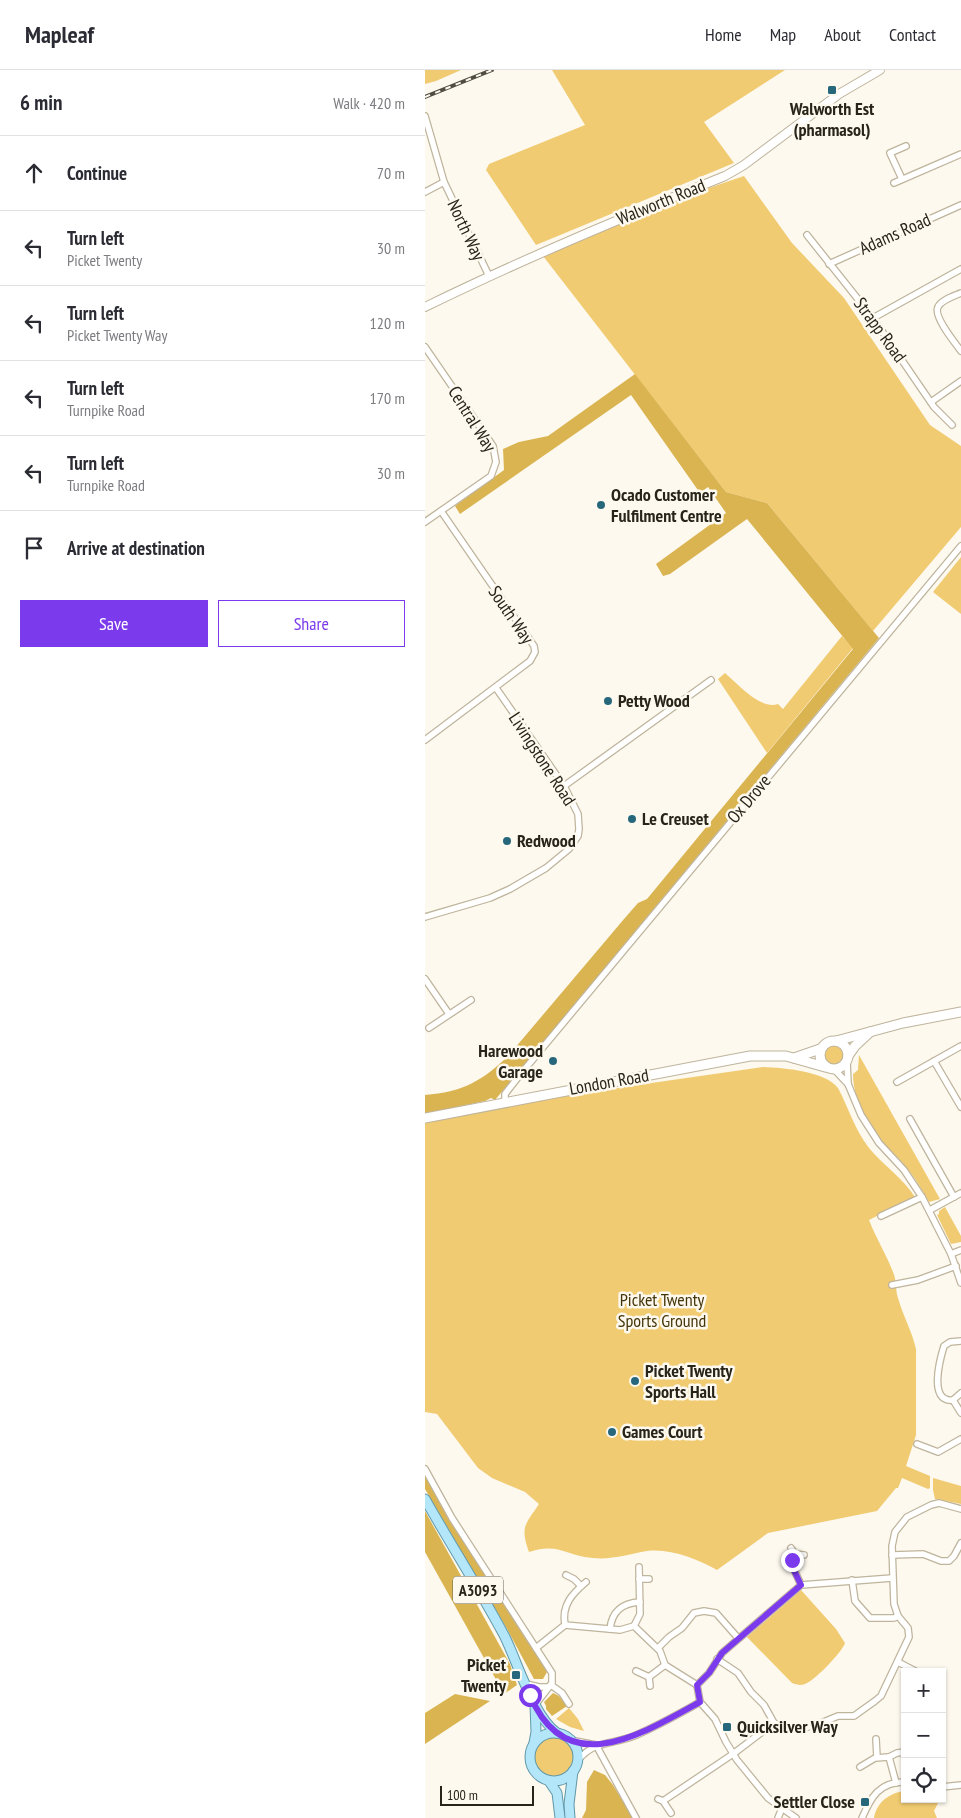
<!DOCTYPE html>
<html lang="en">
<head>
<meta charset="utf-8">
<style>
  body { margin:0; font-family:"PT Sans Narrow",sans-serif; background:#f2f2f3; color:#2b2b33 }
  .controls { position:absolute; right:15px; bottom:15px; display:grid; overflow:hidden; border-radius:0px; box-shadow:0 1px 4px #0004 }
  .controls button { width:45px; height:45px; display:grid; place-items:center; padding:0; border:0; border-bottom:1px solid #e1e1e2; background:#fff; color:#2b2b33; font:25px sans-serif }
  .scale { position:absolute; left:15px; bottom:12px; width:94px; box-sizing:border-box; padding-left:5px; border:2px solid #28241a; border-top:0; font-size:14px; line-height:18px; white-space:nowrap; color:#28241a; -webkit-text-stroke:4px #fdf9ef; paint-order:stroke }
  .stop { position:absolute; width:15px; height:15px; margin:-11px; border:4px solid #7c3aed; border-radius:50%; background:#fff }
  .stop.end { background:#7c3aed; border-color:#fff; box-shadow:0 1px 5px #0008 }
  .list { margin:0; padding:0; list-style:none }
  h2 { display:flex; justify-content:space-between; align-items:center; height:65px; margin:0; padding:0 20px; font-size:21px }
  h2 small { font-size:16px; font-weight:400; color:#7c7c81 }
  .list li { display:grid; grid-template-columns:32px 1fr auto; gap:15px; align-items:center; box-sizing:border-box; height:75px; padding:0 20px; border-top:1px solid #e1e1e2 }
  .list b { display:block; font-size:19px; white-space:nowrap }
  .list p { margin:0; font-size:16px; white-space:nowrap; color:#7c7c81 }
  .list em { font-size:16px; font-style:normal; color:#7c7c81 }
  .actions { display:flex; gap:10px; padding:15px 20px }
  .actions a { flex:1; padding:11px 0; border:1px solid #7c3aed; border-radius:0px; text-align:center; font-size:18px; color:#7c3aed }
  .actions .main { background:#7c3aed; color:#fff }
  .icon { flex:none; width:28px; height:28px; fill:none; stroke:currentColor; stroke-width:2; stroke-linecap:round; stroke-linejoin:round }
  .map { position:relative; flex:none; width:536px; height:1748px; overflow:hidden }
  header { display:flex; align-items:center; gap:30px; box-sizing:border-box; height:70px; padding:0 25px; background:#fff; border-bottom:1px solid #e1e1e2 }
  header strong { font-size:24px }
  nav { display:flex; gap:28px; margin-inline-start:auto; font-size:18px }
  main { display:flex }
  aside { flex:1; background:#fff }
  .map>svg:first-child { display:block }
  .green { fill:#f1cb71 }
  .forest { fill:#dbb452 }
  .lines { fill:none; stroke-linecap:round; stroke-linejoin:round }
  .minor-casing { stroke:#bfb49c; stroke-width:8 }
  .tertiary-casing { stroke:#bfb49c; stroke-width:10 }
  .secondary-casing { stroke:#bfb49c; stroke-width:11 }
  .primary-casing { stroke:#6198a8; stroke-width:11 }
  .minor { stroke:#fff; stroke-width:5.5 }
  .tertiary { stroke:#fff; stroke-width:8 }
  .secondary { stroke:#fff; stroke-width:9 }
  .primary { stroke:#b2e6f8; stroke-width:9 }
  .rail-casing { stroke:#514d43; stroke-width:4 }
  .rail { stroke:#fdf9ef; stroke-width:2; stroke-dasharray:5.5; stroke-linecap:butt }
  .route { stroke:#7c3aed; stroke-width:6 }
  .poi-dot { fill:#26677b; stroke:#fdf9ef; stroke-width:2 }
  .labels { text-anchor:middle; stroke-width:5; stroke-linejoin:round; paint-order:stroke }
  .shield { fill:#fdf9ef; stroke:#68645a; stroke-width:1 }
  .shield-label { font-size:16px; font-weight:bold; fill:#28241a }
  .poi-label { font-size:18px; font-weight:bold; fill:#28241a; stroke:#fdf9ef; text-anchor:start }
  .street-label { font-size:18px; fill:#28241a; stroke:#fdf9ef }
  .park-label { font-size:18px; fill:#45350a; stroke:#fdf9ef }
</style>
</head>
<body>
<header>
<strong>Mapleaf</strong>
<nav><a>Home</a><a>Map</a><a>About</a><a>Contact</a></nav>
</header>
<main>
<aside>
<h2>6 min<small>Walk · 420 m</small></h2>
<ul class="list">
<li><svg class="icon" aria-label="ahead" viewBox="0 0 24 24"><path d="M12 20V5M6 11l6-6 6 6"/></svg><div><b>Continue</b></div><em>70 m</em></li>
<li><svg class="icon" aria-label="left" viewBox="0 0 24 24"><path d="M17 20v-9H6M10 6l-5 5 5 5"/></svg><div><b>Turn left</b><p>Picket Twenty</p></div><em>30 m</em></li>
<li><svg class="icon" aria-label="left" viewBox="0 0 24 24"><path d="M17 20v-9H6M10 6l-5 5 5 5"/></svg><div><b>Turn left</b><p>Picket Twenty Way</p></div><em>120 m</em></li>
<li><svg class="icon" aria-label="left" viewBox="0 0 24 24"><path d="M17 20v-9H6M10 6l-5 5 5 5"/></svg><div><b>Turn left</b><p>Turnpike Road</p></div><em>170 m</em></li>
<li><svg class="icon" aria-label="left" viewBox="0 0 24 24"><path d="M17 20v-9H6M10 6l-5 5 5 5"/></svg><div><b>Turn left</b><p>Turnpike Road</p></div><em>30 m</em></li>
<li><svg class="icon" aria-label="arrive" viewBox="0 0 24 24"><path d="M6 21V4h12l-3 4 3 4H6"/></svg><div><b>Arrive at destination</b></div></li>
</ul>
<div class="actions"><a class="main">Save</a><a>Share</a></div>
</aside>
<div class="map">
<svg width="536" height="1748" viewBox="0 0 536 1748">
  <rect width="100%" height="100%" fill="#fdf9ef"/>
  <g class="green">
    <path d="M0 0H36L11 11 0 14Z"/>
    <path d="M127 0H360L279 52 309 93 111 175 61 100 64 94 160 55Z"/>
    <path d="M319 106 367 173 419 228 505 355 536 376V457L448 561 342 433 301 422 118 186 266 124Z"/>
    <path d="M536 487V544L508 522Z"/>
    <path d="M417 566 428 578 342 683 293 609 300 603C313 614 335 640 353 634L358 639Z"/>
    <circle cx="409" cy="985" r="11"/>
    <path d="M434 985 515 1129 504 1132C497 1120 490 1107 480 1096 475 1089 468 1083 462 1077 444 1057 428 1031 428 1004L433 1000Z"/>
    <path d="M338 997C359 998 400 1001 413 1018 424 1039 430 1060 444 1078 458 1095 478 1108 490 1127L444 1150C451 1168 461 1184 468 1202 472 1211 470 1219 473 1228 478 1246 487 1261 491 1279V1365L481 1396 505 1406V1418L503 1419 477 1408 473 1418H471L452 1441 343 1463 292 1500C272 1489 245 1478 222 1481 204 1484 187 1490 168 1488 142 1486 133 1472 104 1482 95 1457 100 1455 114 1434L100 1422 67 1408 53 1398 12 1344 0 1342V1052L129 1027Z"/>
    <path d="M520 1137 536 1166V1172L526 1174 512 1145 514 1144V1141Z"/>
    <path d="M508 1408 536 1416V1434L510 1429 508 1420Z"/>
    <path d="M376 1520 411 1559 420 1573C418 1581 391 1609 382 1613 377 1616 372 1615 367 1613L322 1567Z"/>
    <path d="M144 1638 153 1649 159 1661 145 1657 131 1649Z"/>
    <circle cx="129" cy="1687" r="20"/>
    <path d="M480 1721V1729H515L509 1741 512 1748H449C452 1732 464 1723 480 1721Z"/>
  </g>
  <g class="forest">
    <path d="M210 304 301 422 342 433 454 568 70 1030 66 1028 60 1031 0 1044V1025C37 1022 58 1011 84 985L199 849 213 833 222 829 428 579 322 449 245 504 238 506 231 494 301 443 283 417 275 423 206 325 35 444 30 436 79 400 78 379 94 372 123 366Z"/>
    <path d="M0 1402 122 1602 118 1609H109L81 1557 0 1419Z"/>
    <path d="M0 1441 85 1594 92 1615 79 1624 0 1482Z"/>
    <path d="M128 1623 134 1626 142 1636 127 1646 121 1639V1636L119 1632Z"/>
    <path d="M30 1624 65 1631 0 1674V1643Z"/>
    <path d="M169 1700 180 1705 188 1715 208 1748H157L161 1740 162 1712Z"/>
  </g>
  <g class="lines">
    <g class="minor-casing">
      <g id="minor">
        <path d="M0 46 19 112 64 206"/>
        <path d="M477 109 465 83 481 76"/>
        <path d="M469 113 536 84"/>
        <path d="M0 122 19 112"/>
        <path d="M382 165 448 248 509 337 527 355"/>
        <path d="M404 194 536 135"/>
        <path d="M536 223C529 226 516 230 513 237 508 246 530 273 536 281"/>
        <path d="M448 248 536 199"/>
        <path d="M0 277 68 376 71 392 66 406 0 452"/>
        <path d="M506 332 536 311"/>
        <path d="M0 670 105 591 110 582 109 576 16 441"/>
        <path d="M139 716 286 610"/>
        <path d="M0 847 65 828 85 819 121 798 144 779 153 766 154 759 153 744 139 716 71 618"/>
        <path d="M0 909 24 944"/>
        <path d="M4 958 46 930"/>
        <path d="M422 991 423 1014 436 1045 454 1073 479 1100 497 1127 526 1184 536 1213"/>
        <path d="M509 991 536 1037"/>
        <path d="M409 999 423 1014"/>
        <path d="M472 1012 536 976"/>
        <path d="M80 1032V1024L94 1006 536 476"/>
        <path d="M485 1049 529 1127"/>
        <path d="M505 1140 536 1123"/>
        <path d="M456 1146 497 1127"/>
        <path d="M526 1184 536 1180"/>
        <path d="M467 1215 493 1210 531 1196"/>
        <path d="M536 1271 525 1272 519 1276C515 1289 503 1333 528 1330L536 1343"/>
        <path d="M528 1330 536 1323"/>
        <path d="M492 1374 513 1382 536 1369"/>
        <path d="M0 1399 27 1448 127 1603V1613L110 1635"/>
        <path d="M366 1478 370 1484 367 1495 376 1515 297 1583 284 1603 272 1615 275 1632 290 1649 301 1672 312 1690 343 1728 371 1748"/>
        <path d="M370 1484 379 1485"/>
        <path d="M467 1485 498 1484 516 1491H524L529 1486 536 1473"/>
        <path d="M141 1505 149 1509 156 1516"/>
        <path d="M214 1509H224"/>
        <path d="M427 1510 430 1531 445 1548H469L473 1546"/>
        <path d="M161 1512C148 1523 136 1535 140 1555L195 1560 209 1556 235 1581 240 1595 272 1615"/>
        <path d="M376 1515 467 1508"/>
        <path d="M209 1556 215 1544 214 1497"/>
        <path d="M185 1559C187 1541 197 1533 215 1532"/>
        <path d="M111 1578 140 1555"/>
        <path d="M233 1578 244 1567 257 1558 269 1543 279 1541 291 1543 313 1568"/>
        <path d="M292 1589 313 1603 326 1622 339 1635 349 1653 364 1659H376L396 1653 413 1646H429L450 1631 456 1626 484 1567 483 1558 473 1546 469 1534 467 1476 470 1462 482 1447 506 1435 514 1433 536 1439"/>
        <path d="M473 1592 492 1602"/>
        <path d="M211 1601 224 1607 240 1595"/>
        <path d="M224 1607 225 1616"/>
        <path d="M101 1614 114 1617H123"/>
        <path d="M126 1615 137 1623 144 1634"/>
        <path d="M451 1669 452 1687"/>
        <path d="M145 1670 171 1675 211 1748"/>
        <path d="M464 1687 472 1683 480 1682"/>
        <path d="M153 1690C170 1670 186 1675 209 1666 232 1656 254 1644 275 1632"/>
        <path d="M435 1697 450 1688 464 1687 471 1713"/>
        <path d="M517 1717 536 1715"/>
        <path d="M233 1729 238 1731 308 1684 349 1653"/>
        <path d="M238 1731 246 1743"/>
        <path d="M353 1748 357 1738"/>
        <path d="M437 1748C446 1727 454 1712 480 1712"/>
      </g>
    </g>
    <g class="tertiary-casing">
      <path id="tertiary" d="M0 237C98 189 199 147 300 106L319 95 414 24 455 0"/>
    </g>
    <g class="secondary-casing">
      <g id="secondary">
        <circle cx="409" cy="985" r="14"/>
        <path d="M411 971 478 953 536 942"/>
        <path d="M423 986 430 976 445 962"/>
        <path d="M369 988 395 979"/>
        <path d="M0 1048 325 986H361L400 997"/>
      </g>
    </g>
    <g class="primary-casing">
      <g id="primary">
        <path d="M0 1429C26 1475 55 1520 80 1567 93 1594 109 1647 132 1663"/>
        <circle cx="129" cy="1687" r="24"/>
        <path d="M109 1673 111 1662 110 1635"/>
        <path d="M124 1711 132 1723 135 1748"/>
        <path d="M145 1748 144 1734 148 1701"/>
      </g>
    </g>
    <use href="#minor" class="minor"/>
    <use href="#tertiary" class="tertiary"/>
    <use href="#secondary" class="secondary"/>
    <use href="#primary" class="primary"/>
    <g class="rail-casing">
      <path id="rail" d="M0 27 67 0"/>
    </g>
    <use href="#rail" class="rail"/>
  </g>
  <g class="lines">
    <path class="route" d="M105 1625C141 1712 217 1664 275 1632L272 1615 284 1603 297 1583 376 1515 367 1496V1490"/>
  </g>
  <g class="poi-dot">
    <rect x="402" y="15" width="10" height="10" rx="2.5"/>
    <circle cx="176" cy="435" r="5"/>
    <circle cx="183" cy="631" r="5"/>
    <circle cx="207" cy="749" r="5"/>
    <circle cx="82" cy="771" r="5"/>
    <circle cx="128" cy="991" r="5"/>
    <circle cx="210" cy="1311" r="5"/>
    <circle cx="187" cy="1362" r="5"/>
    <rect x="86" y="1600" width="10" height="10" rx="2.5"/>
    <rect x="297" y="1652" width="10" height="10" rx="2.5"/>
    <rect x="435" y="1727" width="10" height="10" rx="2.5"/>
  </g>
  <g class="labels">
    <rect class="shield" x="28" y="1506.5" width="50" height="27" rx="4"/>
    <g class="shield-label">
      <text x="53" y="1526">A3093</text>
    </g>
    <g class="poi-label">
      <text x="407" y="45" text-anchor="middle">Walworth Est<tspan x="407" dy="21">(pharmasol)</tspan></text>
      <text x="186" y="431">Ocado Customer<tspan x="186" dy="21">Fulfilment Centre</tspan></text>
      <text x="193" y="637">Petty Wood</text>
      <text x="217" y="755">Le Creuset</text>
      <text x="92" y="777">Redwood</text>
      <text x="118" y="987" text-anchor="end">Harewood<tspan x="118" dy="21">Garage</tspan></text>
      <text x="220" y="1307">Picket Twenty<tspan x="220" dy="21">Sports Hall</tspan></text>
      <text x="197" y="1368">Games Court</text>
      <text x="81" y="1601" text-anchor="end">Picket<tspan x="81" dy="21">Twenty</tspan></text>
      <text x="312" y="1663">Quicksilver Way</text>
      <text x="430" y="1738" text-anchor="end">Settler Close</text>
    </g>
    <g class="street-label">
      <text transform="translate(236 132) rotate(-22)" y="6">Walworth Road</text>
      <text transform="translate(41 160) rotate(65)" y="6">North Way</text>
      <text transform="translate(470 164) rotate(-24)" y="6">Adams Road</text>
      <text transform="translate(455 260) rotate(54)" y="6">Strapp Road</text>
      <text transform="translate(47 349) rotate(58)" y="6">Central Way</text>
      <text transform="translate(86 545) rotate(56)" y="6">South Way</text>
      <text transform="translate(117 689) rotate(57)" y="6">Livingstone Road</text>
      <text transform="translate(324 729) rotate(-50)" y="6">Ox Drove</text>
      <text transform="translate(184 1012) rotate(-10)" y="6">London Road</text>
    </g>
    <g class="park-label">
      <text x="237" y="1236">Picket Twenty<tspan x="237" dy="21">Sports Ground</tspan></text>
    </g>
  </g>
</svg>
<div class="controls">
<button>+</button>
<button>−</button>
<button><svg class="icon" aria-label="locate" viewBox="0 0 24 24"><circle cx="12" cy="12" r="6"/><path d="M12 2v4M12 18v4M2 12h4M18 12h4"/></svg></button>
</div>
<div class="scale">100 m</div>
<div class="stop" style="left:105px;top:1625px"></div>
<div class="stop end" style="left:367px;top:1490px"></div>
</div>
</main>
</body>
</html>
